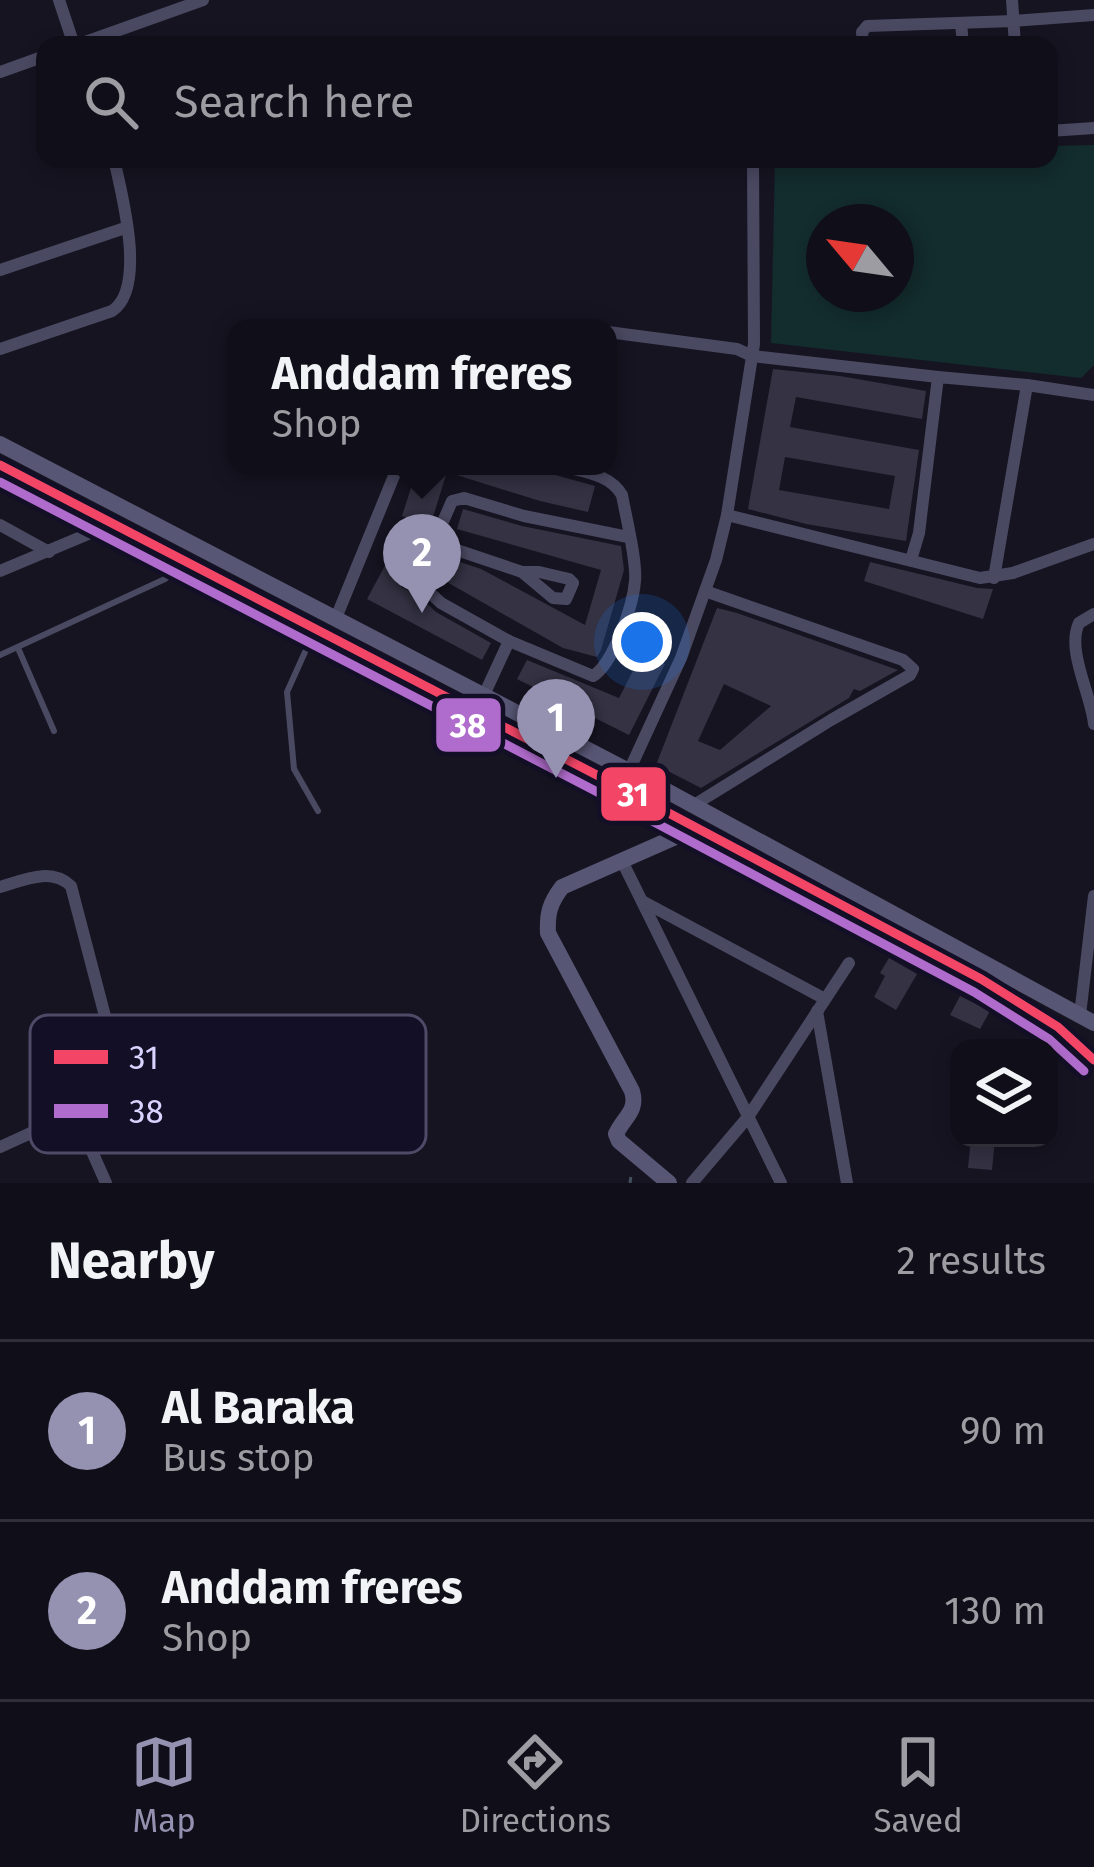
<!DOCTYPE html>
<html lang="en">
<head>
<meta charset="utf-8">
<style>
  body { margin:0; font-family:"Fira Sans",sans-serif; background:#1e1d26; color:#f1f3f6 }
  .controls { position:absolute; right:36px; bottom:36px; display:grid; overflow:hidden; border-radius:24px; box-shadow:0 6px 18px #0003 }
  .controls button { width:108px; height:108px; display:grid; place-items:center; padding:0; border:0; border-bottom:3px solid #302f38; background:#100f19; color:#f1f3f6; font:60px sans-serif }
  .compass { position:absolute; left:806px; top:204px; width:108px; height:108px; border-radius:50%; background:#100f19; box-shadow:0 6px 18px #0003; rotate:299deg }
  .you { position:absolute; left:642px; top:642px; width:42px; height:42px; margin:-30px; border:9px solid #fff; border-radius:50%; background:#1a73e8; box-shadow:0 0 0 18px #1a73e833 }
  .badge { display:grid; place-items:center; width:78px; height:78px; border-radius:50%; background:#9591b1; color:#fff; font-size:39px; font-weight:700 }
  .pin { position:absolute; translate:-50% -99px; filter:drop-shadow(0 3px 6px #0008) }
  .pin::after { content:''; position:absolute; top:63px; width:42px; height:36px; background:inherit; clip-path:polygon(0 0,100% 0,50% 100%) }
  .popup { position:absolute; left:227px; top:319px; width:390px; height:156px; box-sizing:border-box; display:grid; place-content:center; border-radius:24px; background:#100f19; filter:drop-shadow(0 3px 9px #0005); font-size:39px; white-space:nowrap; color:#9c9ca2 }
  .popup b { font-size:45px; color:#f1f3f6 }
  .popup::after { content:''; position:absolute; left:50%; top:100%; margin-left:-24px; border:24px solid transparent; border-top-color:#100f19 }
  .list { margin:0; padding:0; list-style:none }
  h2 { display:flex; justify-content:space-between; align-items:center; height:156px; margin:0; padding:0 48px; font-size:51px }
  h2 small { font-size:39px; font-weight:400; color:#9c9ca2 }
  .list li { display:grid; grid-template-columns:78px 1fr auto; gap:36px; align-items:center; box-sizing:border-box; height:180px; padding:0 48px; border-top:3px solid #302f38 }
  .list b { display:block; font-size:45px; white-space:nowrap }
  .list p { margin:0; font-size:39px; white-space:nowrap; color:#9c9ca2 }
  .list em { font-size:39px; font-style:normal; color:#9c9ca2 }
  .icon { flex:none; width:66px; height:66px; fill:none; stroke:currentColor; stroke-width:2; stroke-linecap:round; stroke-linejoin:round }
  .map { position:relative; flex:none; width:1094px; height:1183px; overflow:hidden }
  .search { position:absolute; background:#100f19; box-shadow:0 6px 18px #0003; left:36px; right:36px; top:36px; height:132px; display:flex; align-items:center; gap:30px; box-sizing:border-box; padding:0 42px; border-radius:24px; color:#9c9ca2; font-size:45px }
  .sheet { height:516px; background:#100f19 }
  nav { display:flex; justify-content:space-around; align-items:center; box-sizing:border-box; height:168px; border-top:3px solid #302f38; background:#100f19; font-size:33px; color:#9c9ca2 }
  nav a { display:grid; justify-items:center; gap:6px }
  nav .on { color:#9591b1 }
  .map>svg:first-child { display:block }
  .green { fill:#132c2d; fill-rule:evenodd }
  .building { fill:#343243; fill-rule:evenodd }
  .lines { fill:none; stroke-linecap:round; stroke-linejoin:round }
  .path { stroke:#44505f; stroke-width:3; stroke-dasharray:6 9; stroke-linecap:butt }
  .lane { stroke:#4a4962; stroke-width:6 }
  .street { stroke:#4a4962; stroke-width:12 }
  .secondary { stroke:#575674; stroke-width:16 }
  .bus-1-casing { stroke:#130f26; stroke-width:18 }
  .bus-2-casing { stroke:#130f26; stroke-width:18 }
  .bus-1 { stroke:#f34667; stroke-width:9 }
  .bus-2 { stroke:#b06ccc; stroke-width:9 }
  .key { fill:#130f26; stroke:#4e4a67; stroke-width:3 }
  .key-label { font-size:33px; fill:#d9d4ff }
  .line-badge { stroke:#130f26; stroke-width:4.5 }
  .badge-label { font-size:33px; text-anchor:middle; font-weight:bold; fill:#fff }
</style>
</head>
<body>
<div class="map">
<svg width="1094" height="1183" viewBox="0 0 1094 1183">
  <rect width="100%" height="100%" fill="#161421"/>
  <path class="green" d="M1094 145V365L1081 378 771 343 775 159H1049V146ZM824 222H896V294H824Z"/>
  <g class="building">
    <path d="M773 369 840 376 926 391 922 419 796 397 790 427 919 450 906 541 806 524 748 509ZM785 457 895 476 889 509 779 490Z"/>
    <path d="M418 466H523L595 486 588 512 540 501 447 472 432 520 401 587 419 596 436 612 491 643 482 660 367 599 410 519 402 516Z"/>
    <path d="M463 509 522 526 621 546 624 570 601 650 597 657 563 648 438 577 448 558 481 569 585 625 601 570 457 529Z"/>
    <path d="M870 562 977 588 993 589 983 619 864 581Z"/>
    <path d="M717 608 737 613 898 670 860 691 854 689 849 698 701 788 656 765ZM724 684 771 706 720 750 698 741Z"/>
    <path d="M642 653 665 664 629 735 517 679 527 660 619 698Z"/>
    <path d="M889 958 917 974 896 1010 874 997 885 976 880 973Z"/>
    <path d="M960 996 990 1011 980 1029 950 1015Z"/>
    <path d="M971 1138H995L992 1170 968 1168Z"/>
  </g>
  <g class="lines">
    <path class="path" d="M630 1183 632 1169"/>
    <g class="lane">
      <path d="M314 632 287 692 294 769 318 811"/>
      <path d="M18 648 54 731"/>
      <path d="M0 655 165 579 181 565"/>
    </g>
    <g class="street">
      <path d="M59 0 74 45"/>
      <path d="M1012 0 1015 45"/>
      <path d="M961 23 963 45"/>
      <path d="M77 45 203 0"/>
      <path d="M863 45 862 32 867 26 1014 21 1094 15"/>
      <path d="M0 72 45 56"/>
      <path d="M1049 131 1094 128"/>
      <path d="M0 270 125 228"/>
      <path d="M608 332 737 349 752 356 938 377"/>
      <path d="M0 349 112 311C147 288 122 195 114 159"/>
      <path d="M727 515 980 578 1013 573 1094 544"/>
      <path d="M0 525 49 552"/>
      <path d="M433 542 522 572H539L569 579 573 583 566 599 553 598 522 572"/>
      <path d="M911 560 919 533 938 377 1027 385 1094 395"/>
      <path d="M0 571 112 524"/>
      <path d="M994 578 1027 385"/>
      <path d="M1094 614 1079 623C1066 650 1091 694 1094 724"/>
      <path d="M336 618 398 466"/>
      <path d="M509 641 593 676C613 664 633 606 635 581 637 561 626 517 622 495 610 474 583 472 562 466"/>
      <path d="M484 695 509 641 441 603 428 591 423 582 424 565 452 501 464 498 524 516 628 537"/>
      <path d="M629 771 681 658 716 560 727 515 754 344 753 159"/>
      <path d="M694 805 831 720 910 675 913 669 903 660 705 591"/>
      <path d="M622 861 781 1183"/>
      <path d="M0 887C24 880 51 867 71 886L117 1062C118 1078 117 1090 103 1100L0 1147"/>
      <path d="M642 901 825 999"/>
      <path d="M817 1011 847 1183"/>
      <path d="M1080 1015 1094 896"/>
      <path d="M75 1113 106 1183"/>
      <path d="M692 1183 748 1117 849 963"/>
    </g>
    <g class="secondary">
      <path d="M0 444 665 790 1094 1023"/>
      <path d="M0 465 614 784 981 979 1058 1027 1094 1060"/>
      <path d="M669 1183 619 1141 616 1134C624 1117 638 1111 632 1091L548 933C547 913 550 903 562 887L696 828"/>
    </g>
    <g class="bus-1-casing">
      <path id="bus-1" d="M0 465 614 784 981 979 1058 1027 1094 1060"/>
    </g>
    <g class="bus-2-casing">
      <path id="bus-2" d="M0 482 607 797 974 992 1049 1039 1084 1071"/>
    </g>
    <use href="#bus-1" class="bus-1"/>
    <use href="#bus-2" class="bus-2"/>
  </g>
  <rect x="30" y="1015" width="396" height="138" rx="18" class="key"/>
  <rect x="54" y="1050" width="54" height="14" fill="#f34667"/>
  <rect x="54" y="1104" width="54" height="14" fill="#b06ccc"/>
  <g class="key-label">
    <text x="129" y="1069">31</text>
    <text x="129" y="1123">38</text>
  </g>
  <g class="line-badge">
    <rect x="434" y="696" width="69" height="58" rx="12" fill="#b06ccc"/>
    <rect x="599" y="765" width="69" height="58" rx="12" fill="#f34667"/>
  </g>
  <g class="badge-label">
    <text x="468" y="737">38</text>
    <text x="633" y="806">31</text>
  </g>
</svg>
<div class="controls">
<button><svg class="icon" aria-label="layers" viewBox="0 0 24 24"><path d="M12 4l9 5-9 5-9-5zM3 14l9 5 9-5"/></svg></button>
</div>
<svg class="compass" viewBox="-18 -18 36 36"><path d="M0-13l5 13h-10z" fill="#e53935"/><path d="M0 13l5-13h-10z" fill="#9c9ca2"/></svg>
<div class="you"></div>
<div class="pin badge" style="left:556px;top:778px">1</div>
<div class="pin badge" style="left:422px;top:613px">2</div>
<div class="popup"><b>Anddam freres</b>Shop</div>
<div class="search"><svg class="icon" aria-label="search" viewBox="0 0 24 24"><circle cx="10" cy="10" r="6"/><path d="M15 15l6 6"/></svg>Search here</div>
</div>
<section class="sheet">
<h2>Nearby<small>2 results</small></h2>
<ul class="list">
<li><span class="badge">1</span><div><b>Al Baraka</b><p>Bus stop</p></div><em>90 m</em></li>
<li><span class="badge">2</span><div><b>Anddam freres</b><p>Shop</p></div><em>130 m</em></li>
</ul>
</section>
<nav>
<a class="on"><svg class="icon" aria-label="map" viewBox="0 0 24 24"><path d="M3 6l6-2 6 2 6-2v14l-6 2-6-2-6 2zM9 4v14M15 6v14"/></svg>Map</a>
<a><svg class="icon" aria-label="directions" viewBox="0 0 24 24"><path d="M12 3l9 9-9 9-9-9zM9 14v-3h6M13 9l2 2-2 2"/></svg>Directions</a>
<a><svg class="icon" aria-label="saved" viewBox="0 0 24 24"><path d="M7 4h10v16l-5-4-5 4z"/></svg>Saved</a>
</nav>
</body>
</html>
